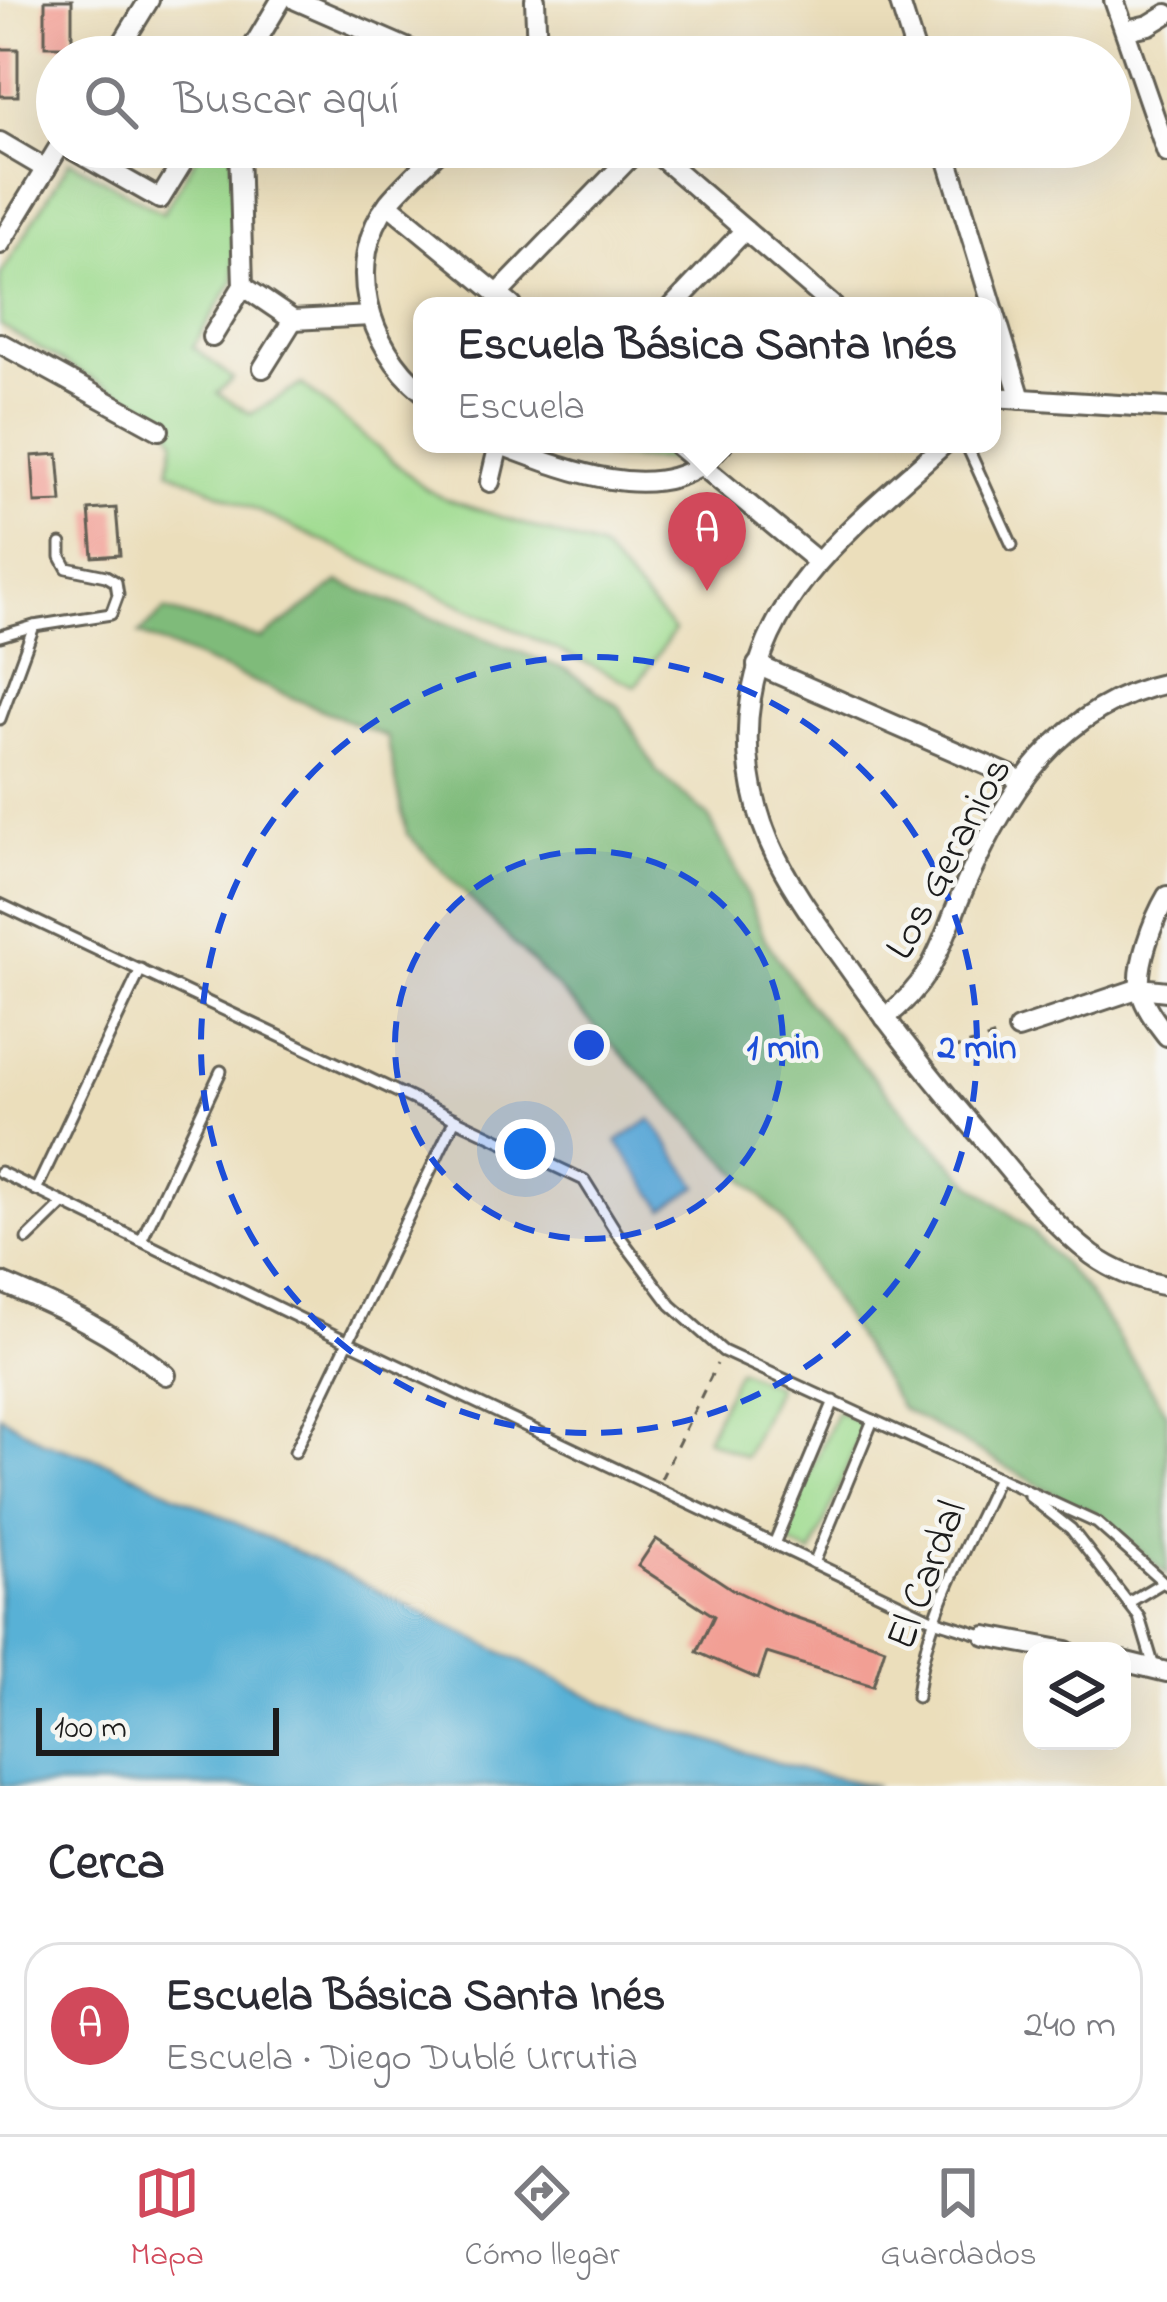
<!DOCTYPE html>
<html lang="es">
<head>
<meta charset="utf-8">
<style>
  body { margin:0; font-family:"Indie Flower",sans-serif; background:#f7f7f7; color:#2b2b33 }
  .controls { position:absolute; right:36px; bottom:36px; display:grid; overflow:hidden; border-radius:24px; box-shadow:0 12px 48px #0002 }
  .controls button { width:108px; height:108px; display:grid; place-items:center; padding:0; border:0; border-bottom:3px solid #e1e1e2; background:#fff; color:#2b2b33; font:60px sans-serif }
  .scale { position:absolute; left:36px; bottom:30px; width:243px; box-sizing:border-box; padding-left:12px; border:6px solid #1c1c1c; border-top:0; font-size:33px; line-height:42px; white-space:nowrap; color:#1c1c1c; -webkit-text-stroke:9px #f6f6f2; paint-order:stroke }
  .you { position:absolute; left:525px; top:1149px; width:42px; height:42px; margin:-30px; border:9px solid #fff; border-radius:50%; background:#1a73e8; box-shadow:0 0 0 18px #1a73e833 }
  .badge { display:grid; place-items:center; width:78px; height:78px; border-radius:50%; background:#d1495b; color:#fff; font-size:39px; font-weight:700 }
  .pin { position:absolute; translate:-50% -99px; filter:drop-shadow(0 3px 6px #0008) }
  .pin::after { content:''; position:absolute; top:63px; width:42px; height:36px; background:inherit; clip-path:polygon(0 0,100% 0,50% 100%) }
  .popup { position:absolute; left:413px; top:297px; width:588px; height:156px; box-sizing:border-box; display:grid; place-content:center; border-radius:24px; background:#fff; filter:drop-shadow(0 3px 9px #0005); font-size:39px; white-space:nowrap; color:#7c7c81 }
  .popup b { font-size:45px; color:#2b2b33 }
  .popup::after { content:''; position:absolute; left:50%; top:100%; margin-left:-24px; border:24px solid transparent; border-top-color:#fff }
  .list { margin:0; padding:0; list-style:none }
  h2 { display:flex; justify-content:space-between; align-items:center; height:156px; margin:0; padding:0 48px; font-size:51px }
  h2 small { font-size:39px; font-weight:400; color:#7c7c81 }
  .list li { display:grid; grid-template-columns:78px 1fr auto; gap:36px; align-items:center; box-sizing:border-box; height:168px; margin:0 24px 24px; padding:0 24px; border:3px solid #e1e1e2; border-radius:36px }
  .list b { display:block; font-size:45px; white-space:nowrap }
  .list p { margin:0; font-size:39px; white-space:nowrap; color:#7c7c81 }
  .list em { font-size:39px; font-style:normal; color:#7c7c81 }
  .icon { flex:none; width:66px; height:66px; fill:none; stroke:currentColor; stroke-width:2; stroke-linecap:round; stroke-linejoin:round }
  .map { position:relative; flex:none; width:1167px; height:1786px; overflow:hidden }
  .search { position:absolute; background:#fff; box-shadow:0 12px 48px #0002; left:36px; right:36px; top:36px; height:132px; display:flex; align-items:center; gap:30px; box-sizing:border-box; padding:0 42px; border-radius:66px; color:#7c7c81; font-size:45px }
  .sheet { height:348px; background:#fff }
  nav { display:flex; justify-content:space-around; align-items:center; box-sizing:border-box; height:168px; border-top:3px solid #e1e1e2; background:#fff; font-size:33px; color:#7c7c81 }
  nav a { display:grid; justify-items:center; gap:6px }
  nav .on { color:#d1495b }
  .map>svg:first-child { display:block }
  .green { fill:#9fdb8f; stroke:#5e7c56; stroke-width:3 }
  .forest { fill:#7fbb7a; stroke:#4e6c4b; stroke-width:3 }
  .water { fill:#58b1d6; stroke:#3a6679; stroke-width:3 }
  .building { fill:#f29f94 }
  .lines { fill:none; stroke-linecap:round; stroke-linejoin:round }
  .lane-casing { stroke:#646054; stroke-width:15 }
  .street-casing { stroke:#646054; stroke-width:24 }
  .path { stroke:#646054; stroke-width:3; stroke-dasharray:9 9; stroke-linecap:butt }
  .lane { stroke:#fff; stroke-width:9 }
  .street { stroke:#fff; stroke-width:18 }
  .ring { fill:none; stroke:#1d4ed8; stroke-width:6; stroke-dasharray:21 15 }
  .labels { text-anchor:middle; stroke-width:9; stroke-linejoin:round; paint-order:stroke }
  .street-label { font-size:42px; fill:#1c1c1c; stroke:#f6f6f2 }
  .centre { fill:#1d4ed8; stroke:#f6f6f2; stroke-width:6 }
  .ring-label { font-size:36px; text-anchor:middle; font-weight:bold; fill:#1d4ed8; stroke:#f6f6f2; stroke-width:9; stroke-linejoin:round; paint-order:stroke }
</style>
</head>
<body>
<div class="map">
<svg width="1167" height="1786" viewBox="0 0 1167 1786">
  <rect width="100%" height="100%" fill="#f6f6f2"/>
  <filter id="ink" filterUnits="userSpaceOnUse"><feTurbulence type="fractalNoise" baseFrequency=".00833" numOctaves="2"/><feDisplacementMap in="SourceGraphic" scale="24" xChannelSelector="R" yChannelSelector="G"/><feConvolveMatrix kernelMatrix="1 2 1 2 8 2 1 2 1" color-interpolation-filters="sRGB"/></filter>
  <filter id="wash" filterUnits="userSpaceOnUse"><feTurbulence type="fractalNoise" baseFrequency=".004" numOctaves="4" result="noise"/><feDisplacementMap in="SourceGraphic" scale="48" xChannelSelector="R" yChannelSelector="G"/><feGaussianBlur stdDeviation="2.7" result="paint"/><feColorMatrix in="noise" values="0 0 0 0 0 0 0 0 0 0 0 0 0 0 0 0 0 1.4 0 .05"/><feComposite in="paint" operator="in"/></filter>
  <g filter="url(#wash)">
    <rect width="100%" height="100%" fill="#ebdebb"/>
    <g class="green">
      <path d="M202 147H233L234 280 193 347 233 379 217 393 251 414 302 384 426 489 448 500 601 549 674 631 636 686 169 470 175 439 160 412 92 379 0 325V276L70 161 163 213Z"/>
      <path d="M557 444H665L681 458C637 463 599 456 557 444Z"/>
      <path d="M738 1369 777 1386 745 1457 706 1439Z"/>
      <path d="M837 1411 865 1423 812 1554 780 1540Z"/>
    </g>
    <path class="forest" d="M339 582 567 670 620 707 657 772 708 816 736 869 765 939 809 1004 921 1131 973 1185 1030 1229 1088 1292 1167 1413V1575L1100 1515 1062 1498 901 1408 780 1216 407 834 387 737 139 634 165 610 262 639Z"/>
    <g class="water">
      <path d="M651 1119 698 1186 664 1209 617 1142Z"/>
      <path d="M0 1415 43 1442 109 1463 367 1585 606 1704 658 1725 807 1772 876 1786H0Z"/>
    </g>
    <g id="blocks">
      <g class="building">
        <rect x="45" y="0" width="27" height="46"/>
        <rect x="0" y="49" width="18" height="47"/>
        <path d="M58 454 62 502 35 503 32 456Z"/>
        <path d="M116 508 120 555 93 557 89 510Z"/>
        <path d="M656 1539 732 1589 757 1601 783 1613 885 1648 873 1686 767 1653 758 1679 697 1652 714 1616 638 1566Z"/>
      </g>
    </g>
  </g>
  <g filter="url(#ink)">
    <use href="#blocks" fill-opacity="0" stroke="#646054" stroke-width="3"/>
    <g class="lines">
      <g class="lane-casing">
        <g id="lane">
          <path d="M966 444 1012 545"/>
          <path d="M0 636 34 626 111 614 118 595 116 582 106 576 67 568 61 557V544"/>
          <path d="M0 719 34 626"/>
          <path d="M0 904 584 1180 617 1233 671 1305 723 1351 1097 1523 1167 1585"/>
          <path d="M0 1172 311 1324 934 1620 986 1636"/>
          <path d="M36 1190 141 969"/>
          <path d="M27 1239 64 1203"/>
          <path d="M141 1241 221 1071"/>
          <path d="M295 1452 455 1119"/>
          <path d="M1029 1496 1071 1529 1139 1617 1154 1667"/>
          <path d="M774 1544 834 1401"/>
          <path d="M814 1563 873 1420"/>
          <path d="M1128 1603 1163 1582"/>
          <path d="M917 1697C924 1619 967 1547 998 1477"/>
        </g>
      </g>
      <g class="street-casing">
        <g id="street">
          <path d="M296 0 427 57"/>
          <path d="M535 0 537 51 544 57"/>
          <path d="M899 0 917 57"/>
          <path d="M1114 0 1167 153"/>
          <path d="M1127 30 1149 25 1167 14"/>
          <path d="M114 57 149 0"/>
          <path d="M247 57 281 0"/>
          <path d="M0 142 46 169"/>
          <path d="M68 147 160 199 192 147"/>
          <path d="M239 147 243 286 293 320"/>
          <path d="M649 147 833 306"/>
          <path d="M944 147 1021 399"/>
          <path d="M388 204 512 306"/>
          <path d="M0 244 59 147"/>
          <path d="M498 294 640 147"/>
          <path d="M673 306 745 230"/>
          <path d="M293 320 371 316"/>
          <path d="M212 337 243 286"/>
          <path d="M0 343 159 430"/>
          <path d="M263 368 293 320"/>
          <path d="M422 391C368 347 343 262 389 202 405 183 425 165 443 147"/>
          <path d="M992 397 1167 408"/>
          <path d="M498 444C555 465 646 505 702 464 709 459 716 450 722 444"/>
          <path d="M676 444 818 562"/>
          <path d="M944 444C865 517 768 585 751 698 743 746 750 796 769 841 788 885 818 925 846 964 886 1021 929 1075 974 1128 1011 1171 1047 1221 1092 1255 1114 1271 1140 1281 1167 1286"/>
          <path d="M490 482 499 444"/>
          <path d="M757 665 1023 781"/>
          <path d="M1167 896C1154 918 1135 967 1141 992 1145 1008 1157 1023 1167 1036"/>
          <path d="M885 1018C937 977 940 943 965 886 1007 791 1060 706 1167 683"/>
          <path d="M1018 1029 1140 988 1167 991"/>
          <path d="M0 1282C64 1309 111 1331 166 1375"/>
          <path d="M986 1636 1067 1651"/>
          <path d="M1122 1661 1167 1672"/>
        </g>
      </g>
      <g class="path">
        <path d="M934 1055 999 1035"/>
        <path d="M661 1479 717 1364"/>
      </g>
      <use href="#lane" class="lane"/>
      <use href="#street" class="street"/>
    </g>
  </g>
  <circle cx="589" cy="1045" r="194" fill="#1d4ed8" fill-opacity=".12"/>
  <g class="ring">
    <circle cx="589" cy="1045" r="194"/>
    <circle cx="589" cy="1045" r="388"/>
  </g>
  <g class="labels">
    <g class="street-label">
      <text transform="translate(946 857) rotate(-62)" y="15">Los Geranios</text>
      <text transform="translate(924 1574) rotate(-69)" y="15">El Cardal</text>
    </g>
  </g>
  <circle cx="589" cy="1045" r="18" class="centre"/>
  <g class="ring-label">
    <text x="783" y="1058">1 min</text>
    <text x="977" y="1058">2 min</text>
  </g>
</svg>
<div class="controls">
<button><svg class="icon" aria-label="layers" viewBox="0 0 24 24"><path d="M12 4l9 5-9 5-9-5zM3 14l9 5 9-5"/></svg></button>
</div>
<div class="scale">100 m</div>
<div class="you"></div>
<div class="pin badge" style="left:707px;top:591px">A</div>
<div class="popup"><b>Escuela Básica Santa Inés</b>Escuela</div>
<div class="search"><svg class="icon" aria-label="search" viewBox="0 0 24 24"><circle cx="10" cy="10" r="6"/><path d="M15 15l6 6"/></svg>Buscar aquí</div>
</div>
<section class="sheet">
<h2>Cerca<small></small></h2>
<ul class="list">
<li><span class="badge">A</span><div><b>Escuela Básica Santa Inés</b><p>Escuela · Diego Dublé Urrutia</p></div><em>240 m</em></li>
</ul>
</section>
<nav>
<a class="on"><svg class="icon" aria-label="map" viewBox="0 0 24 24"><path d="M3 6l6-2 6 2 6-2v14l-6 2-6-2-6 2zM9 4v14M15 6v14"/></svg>Mapa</a>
<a><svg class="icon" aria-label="directions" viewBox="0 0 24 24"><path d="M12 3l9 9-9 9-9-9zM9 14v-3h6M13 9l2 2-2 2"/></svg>Cómo llegar</a>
<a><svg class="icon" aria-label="saved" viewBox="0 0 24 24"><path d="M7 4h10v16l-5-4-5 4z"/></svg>Guardados</a>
</nav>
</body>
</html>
